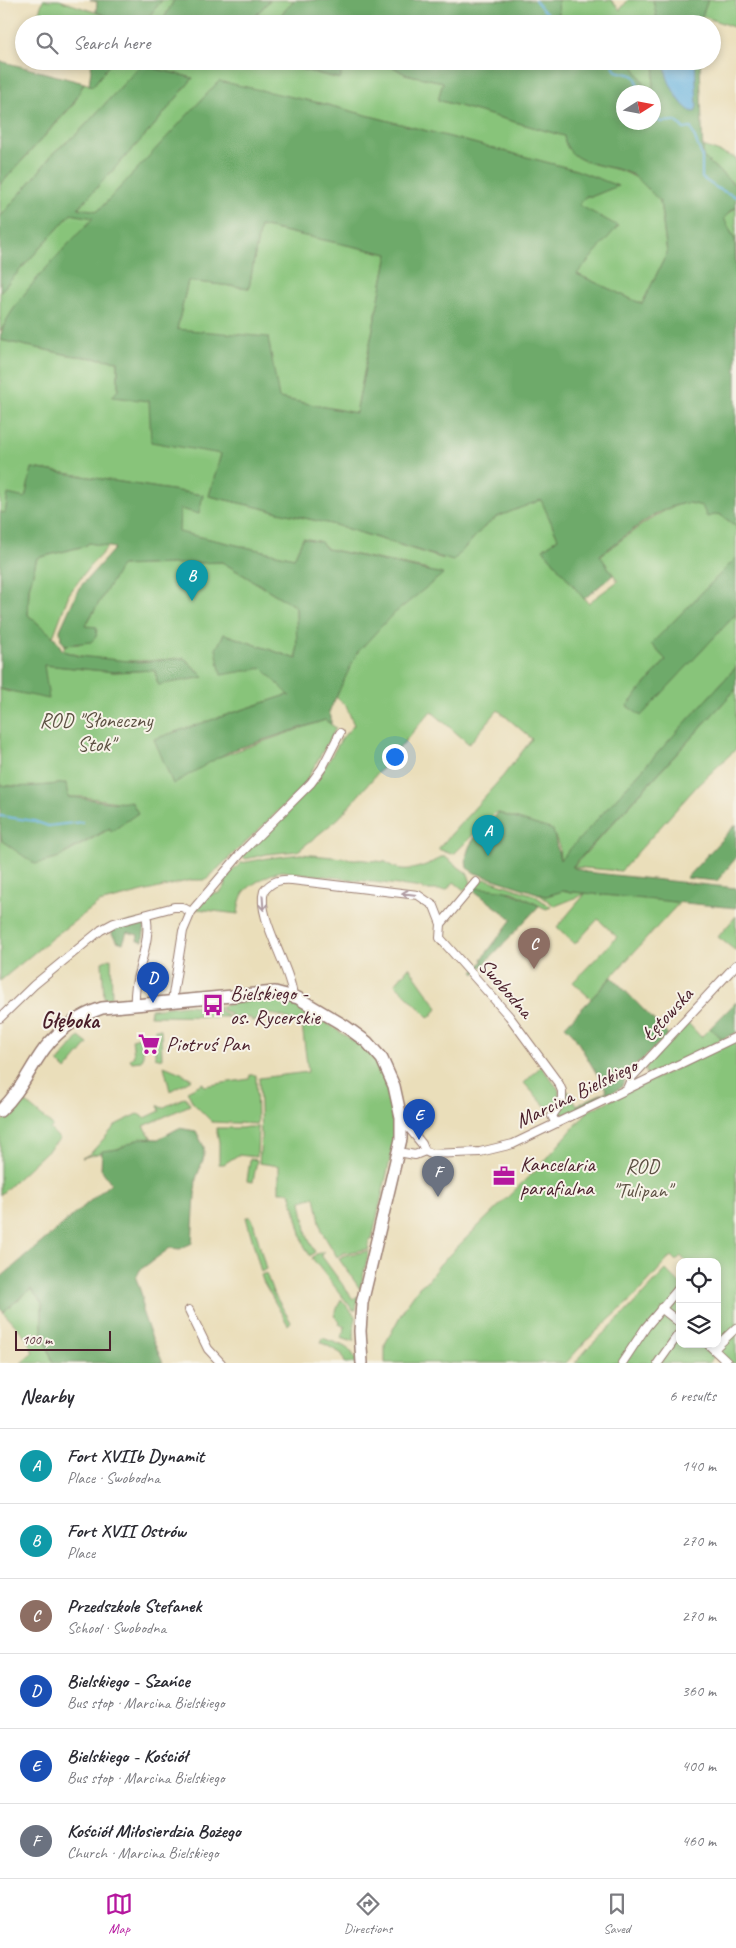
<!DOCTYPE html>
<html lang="en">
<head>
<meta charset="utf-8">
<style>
  body { margin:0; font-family:Caveat,sans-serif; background:#f2f2f3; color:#2b2b33 }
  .controls { position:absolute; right:15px; bottom:15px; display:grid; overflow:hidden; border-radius:10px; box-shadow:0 2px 8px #0003 }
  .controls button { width:45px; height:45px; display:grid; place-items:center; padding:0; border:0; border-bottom:1px solid #e1e1e2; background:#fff; color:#2b2b33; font:25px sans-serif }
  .compass { position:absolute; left:616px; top:85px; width:45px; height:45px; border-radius:50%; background:#fff; box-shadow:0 2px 8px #0003; rotate:79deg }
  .scale { position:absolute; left:15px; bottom:12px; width:96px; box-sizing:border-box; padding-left:5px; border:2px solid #4a1f2b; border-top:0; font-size:14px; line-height:18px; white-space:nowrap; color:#4a1f2b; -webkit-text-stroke:4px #f7f3e8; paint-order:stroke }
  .you { position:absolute; left:394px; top:756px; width:18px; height:18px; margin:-12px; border:4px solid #fff; border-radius:50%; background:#1a73e8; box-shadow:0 0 0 8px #1a73e833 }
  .badge { display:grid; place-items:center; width:32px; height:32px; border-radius:50%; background:#b5179e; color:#fff; font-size:16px; font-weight:700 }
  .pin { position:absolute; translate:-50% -41px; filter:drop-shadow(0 1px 2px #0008) }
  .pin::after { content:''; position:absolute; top:26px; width:18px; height:15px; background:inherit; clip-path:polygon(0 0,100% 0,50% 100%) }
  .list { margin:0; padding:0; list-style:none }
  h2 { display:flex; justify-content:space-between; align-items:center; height:65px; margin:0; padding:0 20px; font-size:21px }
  h2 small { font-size:16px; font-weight:400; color:#7c7c81 }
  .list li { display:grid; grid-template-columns:32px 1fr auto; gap:15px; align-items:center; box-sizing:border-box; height:75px; padding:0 20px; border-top:1px solid #e1e1e2 }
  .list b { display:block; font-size:19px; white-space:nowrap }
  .list p { margin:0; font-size:16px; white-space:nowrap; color:#7c7c81 }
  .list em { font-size:16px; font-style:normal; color:#7c7c81 }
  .icon { flex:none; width:28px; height:28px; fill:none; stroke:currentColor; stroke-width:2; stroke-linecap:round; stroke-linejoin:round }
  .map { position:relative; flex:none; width:736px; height:1363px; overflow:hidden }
  .search { position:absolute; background:#fff; box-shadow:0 2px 8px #0003; left:15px; right:15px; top:15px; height:55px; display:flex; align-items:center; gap:12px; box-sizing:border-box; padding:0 18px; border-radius:28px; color:#7c7c81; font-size:19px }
  .sheet { height:515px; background:#fff }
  nav { display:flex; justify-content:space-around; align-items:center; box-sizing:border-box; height:70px; border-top:1px solid #e1e1e2; background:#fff; font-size:14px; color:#7c7c81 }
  nav a { display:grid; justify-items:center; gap:2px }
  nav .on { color:#b5179e }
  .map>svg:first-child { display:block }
  .green { fill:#88c47a; stroke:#697252 }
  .forest { fill:#6eaa6a; stroke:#5c644a; fill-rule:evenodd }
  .water { fill:#68b3e0; stroke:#596986 }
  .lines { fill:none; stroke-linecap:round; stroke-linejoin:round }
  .stream { stroke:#68b3e0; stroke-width:2 }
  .street-casing { stroke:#9a7e72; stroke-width:10 }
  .secondary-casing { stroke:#9a7e72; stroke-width:14 }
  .street { stroke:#fff; stroke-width:8 }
  .secondary { stroke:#fff; stroke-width:11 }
  .oneway { stroke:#ae9aa0 }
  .labels { text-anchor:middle; stroke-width:4; stroke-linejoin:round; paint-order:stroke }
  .park-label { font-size:21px; fill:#5d5143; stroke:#f7f3e8 }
  .street-label { font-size:21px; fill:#4a1f2b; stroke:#f7f3e8 }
  .poi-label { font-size:21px; fill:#4a1f2b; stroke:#f7f3e8; text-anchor:start }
  .neighbourhood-label { font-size:22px; font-weight:bold; fill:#4a1f2b; stroke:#f7f3e8 }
</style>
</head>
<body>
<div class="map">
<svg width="736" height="1363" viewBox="0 0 736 1363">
  <rect width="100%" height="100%" fill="#f7f3e8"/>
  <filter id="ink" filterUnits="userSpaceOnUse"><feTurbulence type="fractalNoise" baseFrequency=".02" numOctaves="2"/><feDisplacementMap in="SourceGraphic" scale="10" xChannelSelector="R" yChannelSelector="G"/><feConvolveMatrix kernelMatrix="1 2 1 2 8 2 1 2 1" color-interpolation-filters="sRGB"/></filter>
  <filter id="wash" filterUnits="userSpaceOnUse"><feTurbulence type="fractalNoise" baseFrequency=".0096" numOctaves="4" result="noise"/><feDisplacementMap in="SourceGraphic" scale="20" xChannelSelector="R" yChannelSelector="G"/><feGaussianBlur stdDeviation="1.12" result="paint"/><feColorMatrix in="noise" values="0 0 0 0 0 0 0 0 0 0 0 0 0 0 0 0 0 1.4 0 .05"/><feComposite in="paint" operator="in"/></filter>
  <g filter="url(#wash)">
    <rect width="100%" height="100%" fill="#eadeba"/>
    <g class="green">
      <path d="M43 0H59L130 24H35Z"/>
      <path d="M162 0H174L161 24H143Z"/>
      <path d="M270 0H294L273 24H248Z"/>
      <path d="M558 0H611L620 10 628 0H653L658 24H583L582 20 559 17Z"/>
      <path d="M708 0H736V28L702 16Z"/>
      <path d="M112 61H267L340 79 341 61H383L405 74 443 82 438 100 564 136C567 168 610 163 631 175 642 180 651 193 660 201L667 253 642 304 577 274 579 205 586 196H593L617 186 576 170 324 104 219 82 98 211 78 208 152 128 193 78 141 65 78 133 54 152 34 178 0 217V185L73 105 84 83 93 86Z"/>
      <path d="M630 61H656L652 92H650Z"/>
      <path d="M703 146 736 158V186L703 157Z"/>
      <path d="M735 208 736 209V276L735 240 724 218Z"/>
      <path d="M71 214 94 217 27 291 0 331V292Z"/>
      <path d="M260 226 388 254 356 413 279 398 177 329 188 281 249 288Z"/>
      <path d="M0 340 69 355 118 361V390L149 401 198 449 221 454 209 496 335 525 444 559 497 517 541 499 558 538 543 549 588 603 618 581 600 556C619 542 666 503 688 503 706 503 722 516 736 526V558L652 644 666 660 627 706 641 715 736 614V667L560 861 559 846 552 830 496 812 455 853 451 854 438 849 503 776 532 739 498 710 469 744 431 711 339 818 298 851 267 854 246 859 242 856 318 779 342 738 354 725 346 706 327 689 336 673 429 570 328 549 321 542 303 538 294 558 178 532 180 509 202 495 33 468 25 498 5 514 0 512Z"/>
      <path d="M89 543 109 546 89 567 69 594 53 637 28 615 29 588 37 558 85 546Z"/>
      <path d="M222 562 296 607 297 659 224 634 262 668 290 696 287 695 154 739 219 757 325 720 336 728 302 788 206 880H191L99 903 52 938 0 981V832L2 841 54 860 138 813 124 803 83 797H68L65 783C43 786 22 788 0 785V689L9 692 44 665 114 672 155 670 158 684 204 677 184 658C143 662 104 664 63 651L65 645 79 644 85 627 120 566Z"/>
      <path d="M736 689V749L697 786 621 871 573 867Z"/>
      <path d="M301 854 386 862C401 876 426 867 441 857H445L468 874 471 883 464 890 454 882 447 890H423V888L282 871C273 872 253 883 246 890 240 896 239 906 238 914L197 909 211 894 220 893 226 885 224 879 241 863 268 858Z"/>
      <path d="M486 879 534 895 551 907 546 909 513 892 475 888 480 881Z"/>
      <path d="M563 891 680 902 591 999 573 982 617 937 598 919 575 944 557 927 585 894 555 906 537 893 546 896Z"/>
      <path d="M736 916V951L718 937Z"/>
      <path d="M111 958 112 998H104L102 962Z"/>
      <path d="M409 967 438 1008 429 1018 395 984Z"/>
      <path d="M260 999 291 1003 324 1021 369 1052 376 1061 383 1075 390 1099 396 1134 372 1239H370L368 1246 369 1249 344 1253 337 1257 322 1232 315 1197 301 1201 307 1235 315 1252 310 1256 304 1245 290 1192H279V1166L259 1163 261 1138 259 1078 308 1072 302 1025C289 1018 276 1013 260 1014V1020L252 1021 251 1018 230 1017V1013L222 1010 221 1006Z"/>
      <path d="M187 1005 204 1007 219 1006 220 1011 228 1015V1017L150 1016 151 1009Z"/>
      <path d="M688 1023 701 1037 710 1028 722 1039 696 1054 650 1074H646L645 1068Z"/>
      <path d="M155 1029H161L162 1059 155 1057Z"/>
      <path d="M143 1036V1059L141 1061 132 1062 130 1059 134 1056 132 1039Z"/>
      <path d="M79 1037 88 1044 66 1070 58 1062Z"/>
      <path d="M736 1040V1363H721L714 1356 709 1363H575L589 1347 622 1316 666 1270 680 1284V1344H717V1262H686L681 1256 676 1261 671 1256 635 1296 585 1342 566 1363H385V1344L405 1307 419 1287 428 1280 440 1264 527 1178 536 1171 588 1111Z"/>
      <path d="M164 1066 181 1073 192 1079 170 1091Z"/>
      <path d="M541 1066 559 1090V1101L549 1110 524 1083Z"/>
      <path d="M250 1075H256L257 1124 212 1122 193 1103 187 1091 203 1083 204 1086 249 1079Z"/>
      <path d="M562 1084 579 1108 560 1116 558 1114 565 1102Z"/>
      <path d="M186 1097 190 1105 144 1126 152 1139C134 1138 132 1144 117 1149 106 1152 94 1154 82 1158L90 1154 117 1124 138 1114 145 1118 160 1111 158 1105 162 1108Z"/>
      <path d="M24 1101 53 1126 50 1129 60 1139 0 1195V1123Z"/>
      <path d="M247 1127H258L257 1157 238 1155 224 1164H219V1142L216 1128H242Z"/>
      <path d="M250 1159 257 1160 253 1182 247 1181Z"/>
      <path d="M246 1217H251L253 1221 266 1269 261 1272Z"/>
      <path d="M369 1251 360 1289 339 1259 345 1255Z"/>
      <path d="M324 1252 321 1255 353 1299 358 1296 356 1310H353L312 1258 316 1254Z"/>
      <path d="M266 1273 273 1292 291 1322 288 1325 263 1281 261 1275Z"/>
      <path d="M31 1289 42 1303V1330L53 1363H21L33 1353 27 1338 3 1312Z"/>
      <path d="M341 1299 355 1316 354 1340 350 1341 341 1338 345 1327 339 1324 340 1322 334 1316Z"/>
      <path d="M323 1338C337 1344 354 1346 356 1363H345L342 1354 321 1342Z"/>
    </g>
    <g class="forest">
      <path d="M90 0H162L143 24H130L96 12 97 2Z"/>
      <path d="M174 0H270L248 24H161Z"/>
      <path d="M294 0H558L559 17 582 20 583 24H273Z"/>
      <path d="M653 0H708L699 24H658Z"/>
      <path d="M0 61 84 83 73 104 0 185Z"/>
      <path d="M92 61H112L93 86 89 85Z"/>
      <path d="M267 61H341V79Z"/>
      <path d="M383 61H630L650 92H624V122H654L652 92 656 61H700L703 157 736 186V209L734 208 724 218 735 240 736 276V526L719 514 707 517 702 506C697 505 691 503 687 503 657 506 624 538 600 555L613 575 584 599 543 549 558 538 541 500 497 517 483 528 453 561 335 525 209 496 221 454 151 442 149 401 112 397 118 390V361L69 355 0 340C0 311 71 242 93 218L71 214 0 292V217L34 178 54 152 78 133 141 65 193 78 152 128 78 208 98 211 219 81 324 104 576 170 618 186 593 196H586L579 205 618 226 577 274 642 304 667 253 660 201C651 193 641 180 631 174 610 163 567 168 564 136L438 100 443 82 405 74ZM260 226 388 254 356 413 279 398 268 337 177 329 188 281 249 288Z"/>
      <path d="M32 468 203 495 199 514 180 509 179 532 294 558 303 538 321 542 327 549 443 574 390 617 357 653 329 712 331 717V724L325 720 233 750 219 757 173 784 154 739 287 695 290 696 262 668 221 675 216 649 224 634 297 659 296 607 222 562 121 566 85 626 97 627 96 637 91 642 65 645 61 640 60 630 79 588 115 548 89 543 85 546 37 558 29 588 28 615 55 638 63 651 78 656 139 662 184 658 204 677 158 685 155 670 114 672 44 665 49 699 0 689V512L5 513 8 494 25 498Z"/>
      <path d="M736 558V614L641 716 627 706 666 660 651 644Z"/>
      <path d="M736 667V689L572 867 586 872 736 888V908L563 891 546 896 475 873 467 868C462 844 482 830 498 813L553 830 560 860Z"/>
      <path d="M66 783 68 797C87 797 115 806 131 801L138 813 111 832 110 828 53 860 35 864 2 841 0 832V785C22 788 43 786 66 783Z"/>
      <path d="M736 824V858L717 881 686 878Z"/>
      <path d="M475 888C505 889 512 891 539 906L475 974 473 972 483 961 482 959 512 919 473 890Z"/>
      <path d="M138 920 145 923 143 941 137 940 138 935 127 932 123 943 117 941 112 934V927Z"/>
      <path d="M612 977 668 1035 628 1073 621 1088 579 1108 577 1105 607 1091 573 1034 565 1026Z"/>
      <path d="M736 1002V1033L722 1039 710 1028Z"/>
      <path d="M179 1128 196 1131 204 1147V1157L196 1179 192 1243 180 1249 170 1248 140 1270 136 1278 142 1296V1311L149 1331 163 1363H53L42 1330V1303L31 1289 3 1312 0 1309V1278L111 1183 101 1169 102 1151 118 1149 140 1138 158 1139Z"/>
    </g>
    <path class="water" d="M667 61H695L697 106 695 112C684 113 666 81 666 70 665 68 666 63 667 61Z"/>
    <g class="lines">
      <g class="stream">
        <path d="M535 0 542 9 561 24"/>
        <path d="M611 61 616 71C634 76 637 71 638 92"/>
        <path d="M654 115 660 122 676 121 684 129 691 128 702 156V178L717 188 736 197"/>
        <path d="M0 816 34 821 48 826 82 822"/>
      </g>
    </g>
  </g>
  <g filter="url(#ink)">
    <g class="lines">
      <g class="street-casing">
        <g id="street">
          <path d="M476 882 441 924 440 938 509 1016 559 1084 562 1091V1101L552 1116 555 1122"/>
          <path d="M293 996C290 966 256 916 264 891 272 881 280 879 292 880L418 895 434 906 441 924"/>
          <path d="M172 1001 183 931 191 912 242 852 311 783 322 768 340 733"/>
          <path d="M135 1004C133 973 153 942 146 915"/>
          <path d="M0 1018 34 985 101 930 114 923 174 907H182L191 912"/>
          <path d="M627 1089 632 1077 736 965"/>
          <path d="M401 1118 422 1144 425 1151 431 1154 480 1152 513 1144 736 1037"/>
          <path d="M398 1152 415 1155 425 1151"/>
          <path d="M661 1308 680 1323"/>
          <path d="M189 1310 208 1349 221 1363"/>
          <path d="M708 1344 728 1363"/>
          <path d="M714 1349 736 1328"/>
          <path d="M622 1363 646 1327 680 1287"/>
          <path d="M658 1363 680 1332"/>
        </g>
      </g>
      <g class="secondary-casing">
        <path id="secondary" d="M0 1111C22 1090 28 1071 45 1048 59 1030 80 1015 102 1008L275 992 298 998 345 1026 367 1042 382 1059 394 1086 401 1118V1139L362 1303 360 1331 362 1363"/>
      </g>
      <use href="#street" class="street"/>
      <use href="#secondary" class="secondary"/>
    </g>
    <defs><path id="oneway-shaft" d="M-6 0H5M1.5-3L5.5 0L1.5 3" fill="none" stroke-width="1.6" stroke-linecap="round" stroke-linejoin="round" transform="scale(1.25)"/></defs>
    <g class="oneway">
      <use href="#oneway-shaft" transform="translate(409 894) rotate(-173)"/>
      <use href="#oneway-shaft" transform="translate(263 903) rotate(86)"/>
    </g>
  </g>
  <defs>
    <g id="bus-bare" transform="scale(1.725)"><path d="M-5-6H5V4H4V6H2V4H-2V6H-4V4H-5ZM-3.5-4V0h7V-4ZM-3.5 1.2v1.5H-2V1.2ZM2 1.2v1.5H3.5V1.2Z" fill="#b5179e" stroke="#f7f3e8" stroke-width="2.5" paint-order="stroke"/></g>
    <g id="supermarket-bare" transform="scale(1.725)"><path d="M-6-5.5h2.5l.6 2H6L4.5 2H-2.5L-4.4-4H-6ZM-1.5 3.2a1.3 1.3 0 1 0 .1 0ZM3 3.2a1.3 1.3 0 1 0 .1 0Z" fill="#b5179e" stroke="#f7f3e8" stroke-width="2.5" paint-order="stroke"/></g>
    <g id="office-bare" transform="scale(1.725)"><path d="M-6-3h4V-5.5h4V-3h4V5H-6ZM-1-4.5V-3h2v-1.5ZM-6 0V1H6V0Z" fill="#b5179e" stroke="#f7f3e8" stroke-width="2.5" paint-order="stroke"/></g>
  </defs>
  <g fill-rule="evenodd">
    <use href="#bus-bare" x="213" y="1005"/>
    <use href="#supermarket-bare" x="149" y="1044"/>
    <use href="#office-bare" x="504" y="1176"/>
  </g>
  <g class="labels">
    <g class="park-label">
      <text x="96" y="727">ROD "Słoneczny<tspan x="96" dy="24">Stok"</tspan></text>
      <text x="642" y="1173">ROD<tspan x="642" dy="24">"Tulipan"</tspan></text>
    </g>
    <g class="street-label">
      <text transform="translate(506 988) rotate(49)" y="7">Swobodna</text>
      <text transform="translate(667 1014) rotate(-47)" y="7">Łętowska</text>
      <text transform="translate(576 1093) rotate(-26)" y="7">Marcina Bielskiego</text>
    </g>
    <g class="poi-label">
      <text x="230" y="1000">Bielskiego -<tspan x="230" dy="24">os. Rycerskie</tspan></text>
      <text x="166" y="1051">Piotruś Pan</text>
      <text x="520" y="1171">Kancelaria<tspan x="520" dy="24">parafialna</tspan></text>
    </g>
    <g class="neighbourhood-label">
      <text x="70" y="1028">Głęboka</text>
    </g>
  </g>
</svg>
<div class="controls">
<button><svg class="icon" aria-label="locate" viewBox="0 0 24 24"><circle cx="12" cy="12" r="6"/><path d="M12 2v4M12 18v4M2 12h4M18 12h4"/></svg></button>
<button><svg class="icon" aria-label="layers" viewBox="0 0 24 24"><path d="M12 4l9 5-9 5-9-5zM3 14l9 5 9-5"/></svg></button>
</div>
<svg class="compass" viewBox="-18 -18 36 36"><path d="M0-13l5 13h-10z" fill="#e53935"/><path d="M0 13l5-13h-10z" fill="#7c7c81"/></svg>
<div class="scale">100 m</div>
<div class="you"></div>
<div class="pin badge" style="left:488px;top:856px;background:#0f9aa8">A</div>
<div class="pin badge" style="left:192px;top:601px;background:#0f9aa8">B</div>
<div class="pin badge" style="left:534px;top:969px;background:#8d6e63">C</div>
<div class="pin badge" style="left:153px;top:1003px;background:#1a4fb4">D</div>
<div class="pin badge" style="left:419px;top:1140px;background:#1a4fb4">E</div>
<div class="pin badge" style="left:438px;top:1197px;background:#6b7280">F</div>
<div class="search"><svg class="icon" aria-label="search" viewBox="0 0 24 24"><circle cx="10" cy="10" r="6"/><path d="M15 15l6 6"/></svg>Search here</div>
</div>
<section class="sheet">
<h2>Nearby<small>6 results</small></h2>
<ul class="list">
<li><span class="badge" style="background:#0f9aa8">A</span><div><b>Fort XVIIb Dynamit</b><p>Place · Swobodna</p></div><em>140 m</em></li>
<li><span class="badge" style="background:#0f9aa8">B</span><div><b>Fort XVII Ostrów</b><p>Place</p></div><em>270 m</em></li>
<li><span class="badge" style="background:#8d6e63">C</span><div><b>Przedszkole Stefanek</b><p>School · Swobodna</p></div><em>270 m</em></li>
<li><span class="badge" style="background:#1a4fb4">D</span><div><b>Bielskiego - Szańce</b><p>Bus stop · Marcina Bielskiego</p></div><em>360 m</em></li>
<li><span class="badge" style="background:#1a4fb4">E</span><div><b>Bielskiego - Kościół</b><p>Bus stop · Marcina Bielskiego</p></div><em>400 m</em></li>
<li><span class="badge" style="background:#6b7280">F</span><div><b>Kościół Miłosierdzia Bożego</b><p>Church · Marcina Bielskiego</p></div><em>460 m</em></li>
</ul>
</section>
<nav>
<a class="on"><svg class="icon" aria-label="map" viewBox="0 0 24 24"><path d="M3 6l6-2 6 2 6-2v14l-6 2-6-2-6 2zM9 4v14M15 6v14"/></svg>Map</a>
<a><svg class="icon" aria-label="directions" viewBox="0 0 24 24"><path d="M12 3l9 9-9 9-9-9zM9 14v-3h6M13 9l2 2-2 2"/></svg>Directions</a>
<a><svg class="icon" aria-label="saved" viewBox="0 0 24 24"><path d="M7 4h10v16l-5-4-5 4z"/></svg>Saved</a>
</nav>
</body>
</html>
